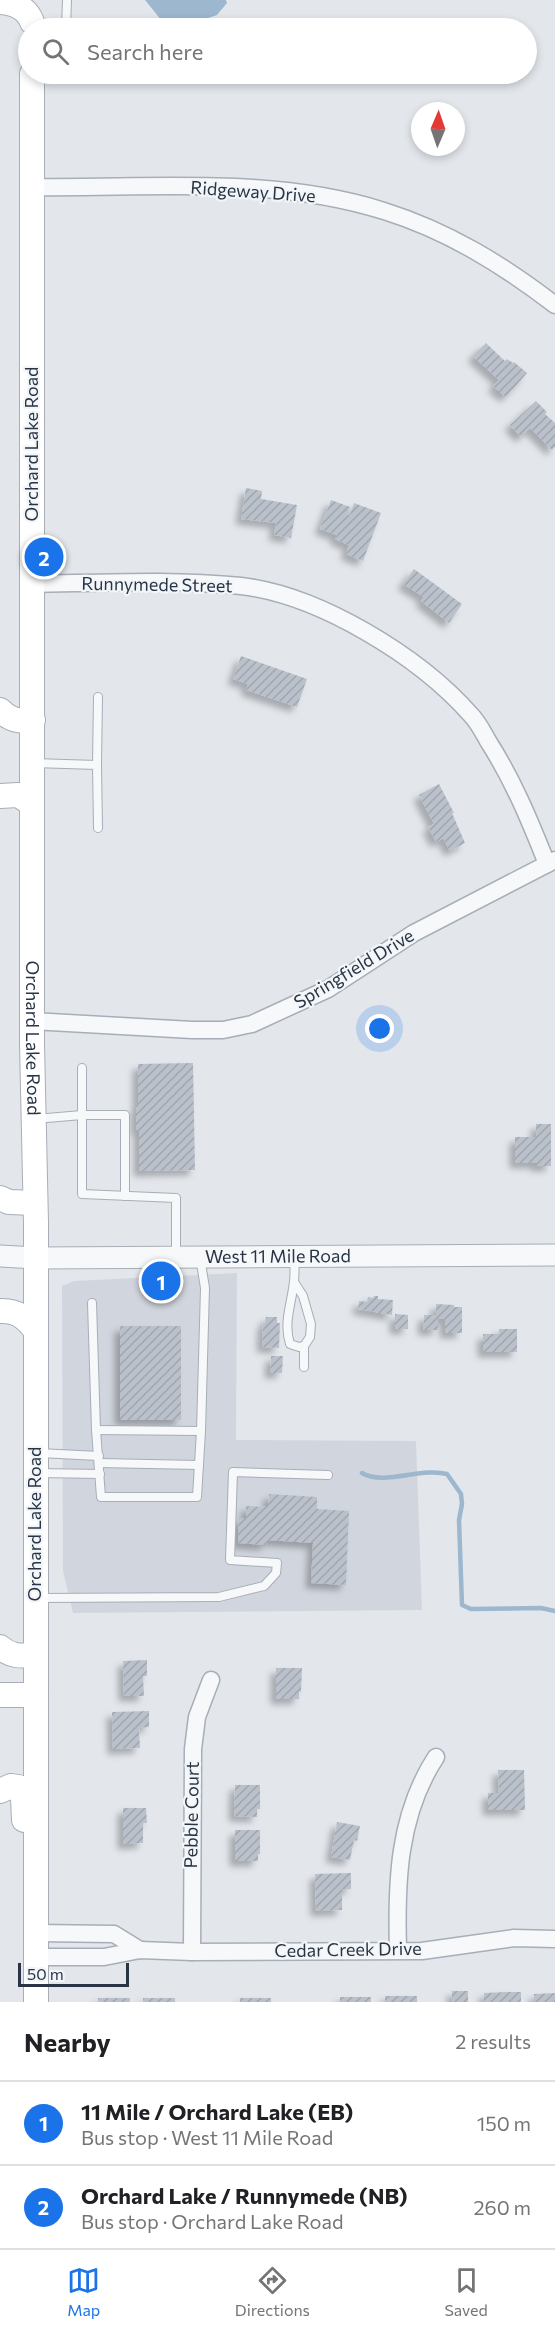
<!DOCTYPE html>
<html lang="en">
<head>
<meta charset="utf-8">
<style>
  body { margin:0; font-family:Commissioner,sans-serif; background:#f6f6f6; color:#202124 }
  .compass { position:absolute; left:411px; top:102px; width:54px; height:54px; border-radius:50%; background:#fff; box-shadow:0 3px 9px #0003; rotate:2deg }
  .scale { position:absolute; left:18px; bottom:15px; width:111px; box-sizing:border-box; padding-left:6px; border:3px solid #293546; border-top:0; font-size:16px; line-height:21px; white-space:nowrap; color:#293546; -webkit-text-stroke:4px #f3f6f9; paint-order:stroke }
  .you { position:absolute; left:380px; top:1029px; width:21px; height:21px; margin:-15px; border:4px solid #fff; border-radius:50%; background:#1a73e8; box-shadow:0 0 0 9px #1a73e833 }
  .badge { display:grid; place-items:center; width:39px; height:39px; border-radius:50%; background:#1a73e8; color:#fff; font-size:20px; font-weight:700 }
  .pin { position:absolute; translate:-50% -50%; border:3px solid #fff; box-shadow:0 2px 6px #0006 }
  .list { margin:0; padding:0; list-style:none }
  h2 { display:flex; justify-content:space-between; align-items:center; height:78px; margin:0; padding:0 24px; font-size:26px }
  h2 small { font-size:20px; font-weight:400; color:#757577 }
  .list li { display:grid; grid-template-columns:39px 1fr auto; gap:18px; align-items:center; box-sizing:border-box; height:84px; padding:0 24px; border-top:2px solid #e0e0e0 }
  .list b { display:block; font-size:22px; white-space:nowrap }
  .list p { margin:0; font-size:20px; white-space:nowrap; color:#757577 }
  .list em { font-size:20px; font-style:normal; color:#757577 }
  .icon { flex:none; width:33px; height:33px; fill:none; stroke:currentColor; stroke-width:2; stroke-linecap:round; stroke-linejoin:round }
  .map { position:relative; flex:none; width:555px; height:2002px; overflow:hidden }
  .search { position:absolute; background:#fff; box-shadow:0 3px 9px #0003; left:18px; right:18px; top:18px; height:66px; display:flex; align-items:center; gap:15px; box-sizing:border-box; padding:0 21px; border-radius:33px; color:#757577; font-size:22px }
  .sheet { height:246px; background:#fff }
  nav { display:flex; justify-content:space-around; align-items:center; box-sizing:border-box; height:84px; border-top:2px solid #e0e0e0; background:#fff; font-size:16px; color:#757577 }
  nav a { display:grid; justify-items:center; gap:3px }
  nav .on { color:#1a73e8 }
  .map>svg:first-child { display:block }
  .built { fill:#d1d6de }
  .water { fill:#9cb7ce }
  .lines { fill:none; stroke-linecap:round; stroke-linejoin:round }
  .stream { stroke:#9cb7ce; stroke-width:4.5 }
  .building { fill:url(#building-hatch); filter:url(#shadow) }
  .service-casing { stroke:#a7aeb7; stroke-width:10 }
  .minor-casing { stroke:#a7aeb7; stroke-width:19 }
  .tertiary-casing { stroke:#a7aeb7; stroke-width:23 }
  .secondary-casing { stroke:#a7aeb7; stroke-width:26 }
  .service { stroke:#f6f8fa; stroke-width:8 }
  .minor { stroke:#f6f8fa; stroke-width:16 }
  .tertiary { stroke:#f6f8fa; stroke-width:21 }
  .secondary { stroke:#fff; stroke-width:24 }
  .labels { text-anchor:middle; stroke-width:4.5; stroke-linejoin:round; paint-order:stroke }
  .street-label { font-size:18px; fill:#293546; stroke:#f3f6f9 }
</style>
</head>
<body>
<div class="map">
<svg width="555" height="2002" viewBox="0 0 555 2002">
  <defs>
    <pattern id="building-hatch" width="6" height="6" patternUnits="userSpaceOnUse" patternTransform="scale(1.5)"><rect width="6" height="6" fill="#bac1cb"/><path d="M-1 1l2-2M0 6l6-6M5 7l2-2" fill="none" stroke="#a0a6b0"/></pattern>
    <filter id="shadow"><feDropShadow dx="-5.5" dy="5.5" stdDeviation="3" flood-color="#0004"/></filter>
  </defs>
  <rect width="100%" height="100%" fill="#e3e7ec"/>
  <path class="built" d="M237 1273 236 1440 416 1441 422 1610 73 1613 63 1571 62 1286 74 1281Z"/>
  <path class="water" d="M145 0H226L227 3 217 15 185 26 162 21Z"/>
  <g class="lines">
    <path class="stream" d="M362 1473C383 1486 422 1467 447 1474L461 1494 462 1504 459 1520 462 1605 471 1609 541 1608 555 1611"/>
  </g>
  <g class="building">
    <rect x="91" y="21" width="52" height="7"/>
    <path d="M486 343 505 361 507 359 513 363 514 362 527 373 506 397 493 386 499 380 473 356Z"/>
    <path d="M536 401 547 412 545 414 555 423V447L552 450 530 428 521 437 510 425Z"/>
    <path d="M246 488 262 491 261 499 297 505 291 538 274 535 276 523 241 519Z"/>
    <path d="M331 500 350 507 347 514 350 515 354 503 381 513 363 561 346 554 349 545 335 539 337 535 320 529Z"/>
    <path d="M414 569 462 604 449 623 421 601 424 597 403 584Z"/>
    <path d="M241 656 307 679 297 707 246 690 248 684 233 679Z"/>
    <path d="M439 784 454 813H452L465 843 450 851 443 838 436 842 428 827 434 824 419 795Z"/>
    <path d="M193 1063 195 1170 139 1171V1130H136V1107H138V1064Z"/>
    <path d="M536 1124H551V1166H536V1163H515V1137H536Z"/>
    <path d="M374 1296H378V1299L393 1300 392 1315 358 1309 359 1301 367 1302 368 1297 373 1298Z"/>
    <path d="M436 1304 454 1305V1307H462V1333H445V1319L438 1318V1330H423L424 1315H436Z"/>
    <path d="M395 1314 408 1315V1329H395Z"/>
    <path d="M266 1317H277V1323H280L279 1348 262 1347 263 1323H265Z"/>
    <rect x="120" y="1326" width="61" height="94"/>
    <path d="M499 1329H517V1352H483V1334H499Z"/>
    <path d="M271 1356H283L282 1373H270Z"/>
    <path d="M269 1494 317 1497V1509L349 1511 346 1585 311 1583 313 1543 267 1540 266 1545 238 1543 239 1518H246V1506L268 1507Z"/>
    <path d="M147 1660V1676H143L144 1696H124L123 1661Z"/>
    <path d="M276 1668H302L301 1692 299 1691V1699H276Z"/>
    <path d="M149 1711V1727L139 1728 140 1748 113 1749 112 1712Z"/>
    <path d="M498 1770H524L525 1810H488V1793H499Z"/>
    <path d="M235 1785H260V1809H257V1817L234 1816Z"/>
    <path d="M123 1808H146L147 1823H143V1843L123 1844Z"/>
    <path d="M337 1822 360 1826 357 1841 354 1840 350 1860 331 1857Z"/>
    <path d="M235 1830H260V1854H258V1861H235Z"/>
    <path d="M351 1873V1889H342V1910L316 1911 315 1874Z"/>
    <rect x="452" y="1991" width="16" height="11"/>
    <path d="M505 1992H521V2002H484V1993Z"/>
    <path d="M555 1993V2002H534V1994Z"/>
    <rect x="385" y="1996" width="32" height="6"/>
    <rect x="340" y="1997" width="31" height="5"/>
    <rect x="98" y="1998" width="32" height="4"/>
    <rect x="143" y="1998" width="32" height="4"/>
    <rect x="240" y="1998" width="31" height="4"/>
  </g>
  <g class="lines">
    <g class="service-casing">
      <g id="service">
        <path d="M66 28 67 0"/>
        <path d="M65 76V74"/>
        <path d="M33 763 97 765 98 828"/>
        <path d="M97 765 98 697"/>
        <path d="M82 1068V1115H125V1196"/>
        <path d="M35 1119 82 1115V1194L176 1198V1255"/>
        <path d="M295 1256C294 1264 295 1273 294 1281 292 1303 283 1322 290 1344L299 1347 304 1346"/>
        <path d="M294 1282 303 1296 311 1324 310 1337 304 1346V1367"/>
        <path d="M92 1303 96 1430 101 1497H197L201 1431"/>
        <path d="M96 1430 201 1431 205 1288 200 1257"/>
        <path d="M39 1453 99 1456"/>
        <path d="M99 1463 199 1465"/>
        <path d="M37 1473 100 1474"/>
        <path d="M38 1598 219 1597 264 1586 276 1573 277 1563 230 1560 233 1472 328 1475"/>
      </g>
    </g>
    <g class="minor-casing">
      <g id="minor">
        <path d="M32 187C149 189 271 175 384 211 448 231 503 265 555 305"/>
        <path d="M32 584C101 583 172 579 241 586 319 595 419 656 471 715 478 722 483 732 488 741 513 780 530 821 547 864"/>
        <path d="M32 1021 192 1030H223L252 1024 328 989 414 933 555 860"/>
        <path d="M36 1933 114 1934 140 1950"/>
        <path d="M398 1950C396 1883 398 1815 436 1757"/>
        <path d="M192 1952 193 1749 197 1717 211 1680"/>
        <path d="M36 1957H104L140 1950 192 1952 422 1951 514 1938 555 1939"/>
      </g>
    </g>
    <g class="tertiary-casing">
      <g id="tertiary">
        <path id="s1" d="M0 1256 36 1258 555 1255"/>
      </g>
    </g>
    <g class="secondary-casing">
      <g id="secondary">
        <path d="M0 2C14 3 27 8 32 22"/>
        <path id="s2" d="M32 74V1044L36 1223V2002"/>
        <path d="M0 710C10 720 19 722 33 720"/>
        <path d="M0 796 18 795 32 804"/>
        <path d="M0 1198 9 1202 35 1203"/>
        <path d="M0 1311C17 1310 26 1318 36 1331"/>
        <path d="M0 1647C11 1657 21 1656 35 1655"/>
        <path d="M0 1695H36"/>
        <path d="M0 1791 11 1786 18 1787 23 1798 24 1820"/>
      </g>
    </g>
    <use href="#service" class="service"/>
    <use href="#minor" class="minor"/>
    <use href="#tertiary" class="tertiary"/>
    <use href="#secondary" class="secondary"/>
  </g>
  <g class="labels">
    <g class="street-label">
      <text transform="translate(253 192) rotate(4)" y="6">Ridgeway Drive</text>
      <text transform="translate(32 444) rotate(-90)" y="6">Orchard Lake Road</text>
      <text transform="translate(157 585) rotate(1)" y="6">Runnymede Street</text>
      <text transform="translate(354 969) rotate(-31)" y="6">Springfield Drive</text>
      <text dy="6" stroke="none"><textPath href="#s2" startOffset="964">Orchard Lake Road</textPath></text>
      <text dy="6" stroke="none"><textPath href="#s1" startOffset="278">West 11 Mile Road</textPath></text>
      <text transform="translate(35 1524) rotate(-90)" y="6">Orchard Lake Road</text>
      <text transform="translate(192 1815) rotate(-89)" y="6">Pebble Court</text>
      <text transform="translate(348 1950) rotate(-1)" y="6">Cedar Creek Drive</text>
    </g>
  </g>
</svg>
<svg class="compass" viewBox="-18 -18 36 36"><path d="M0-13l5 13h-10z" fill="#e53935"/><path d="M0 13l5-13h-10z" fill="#757577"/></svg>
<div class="scale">50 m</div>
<div class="you"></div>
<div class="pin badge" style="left:161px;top:1281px">1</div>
<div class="pin badge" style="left:44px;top:557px">2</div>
<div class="search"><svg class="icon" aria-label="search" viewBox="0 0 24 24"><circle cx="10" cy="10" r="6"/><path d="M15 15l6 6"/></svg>Search here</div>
</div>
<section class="sheet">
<h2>Nearby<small>2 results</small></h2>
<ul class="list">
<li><span class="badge">1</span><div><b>11 Mile / Orchard Lake (EB)</b><p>Bus stop · West 11 Mile Road</p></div><em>150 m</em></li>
<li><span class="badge">2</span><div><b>Orchard Lake / Runnymede (NB)</b><p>Bus stop · Orchard Lake Road</p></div><em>260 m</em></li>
</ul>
</section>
<nav>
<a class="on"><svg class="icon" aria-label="map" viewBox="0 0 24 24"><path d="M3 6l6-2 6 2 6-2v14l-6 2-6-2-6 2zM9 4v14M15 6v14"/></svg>Map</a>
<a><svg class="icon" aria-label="directions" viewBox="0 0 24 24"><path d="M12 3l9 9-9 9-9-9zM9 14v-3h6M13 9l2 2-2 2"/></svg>Directions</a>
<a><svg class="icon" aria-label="saved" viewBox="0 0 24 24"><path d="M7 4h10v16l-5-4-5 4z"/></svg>Saved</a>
</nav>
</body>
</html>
